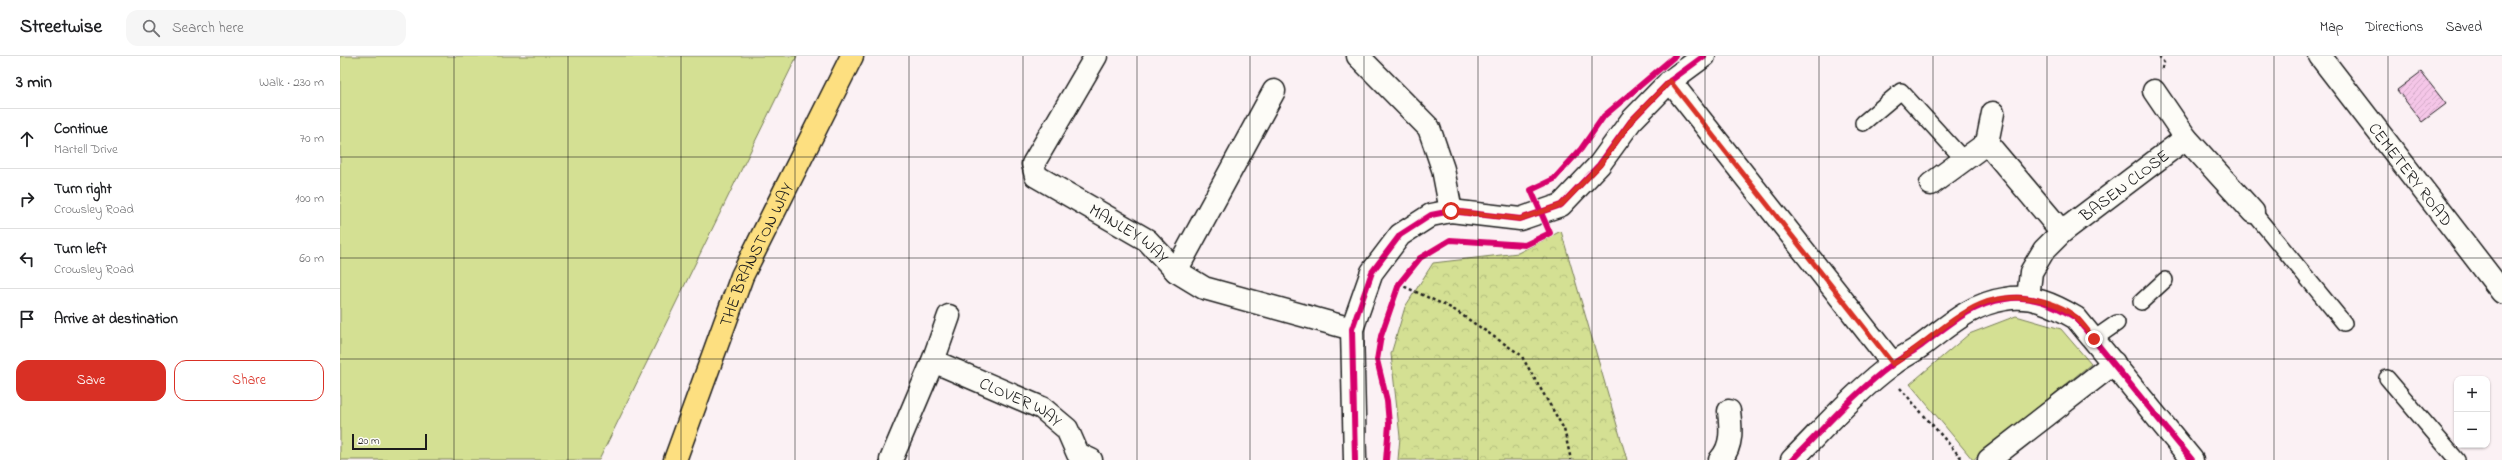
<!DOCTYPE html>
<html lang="en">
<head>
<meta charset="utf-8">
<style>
  body { margin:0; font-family:"Indie Flower",sans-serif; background:#f6f6f6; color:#202124 }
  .controls { position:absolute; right:12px; bottom:12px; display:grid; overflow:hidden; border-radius:8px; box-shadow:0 1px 3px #0004 }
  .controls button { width:36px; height:36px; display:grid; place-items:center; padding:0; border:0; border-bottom:1px solid #e0e0e0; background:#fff; color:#202124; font:20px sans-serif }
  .scale { position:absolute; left:12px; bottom:10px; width:75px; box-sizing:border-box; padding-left:4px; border:2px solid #1c1c1c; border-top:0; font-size:11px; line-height:14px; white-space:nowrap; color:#1c1c1c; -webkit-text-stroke:3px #fdfcf7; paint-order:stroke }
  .stop { position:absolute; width:12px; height:12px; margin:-9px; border:3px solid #d93025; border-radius:50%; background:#fff }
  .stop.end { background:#d93025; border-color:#fff; box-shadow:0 1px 4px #0008 }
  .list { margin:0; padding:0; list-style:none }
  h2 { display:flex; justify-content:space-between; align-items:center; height:52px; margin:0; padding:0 16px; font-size:17px }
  h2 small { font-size:13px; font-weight:400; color:#757577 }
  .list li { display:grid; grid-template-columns:26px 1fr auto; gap:12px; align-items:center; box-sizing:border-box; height:60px; padding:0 16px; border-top:1px solid #e0e0e0 }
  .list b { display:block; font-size:15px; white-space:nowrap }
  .list p { margin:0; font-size:13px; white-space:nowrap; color:#757577 }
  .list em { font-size:13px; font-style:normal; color:#757577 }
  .actions { display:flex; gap:8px; padding:12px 16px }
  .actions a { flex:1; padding:9px 0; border:1px solid #d93025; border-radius:12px; text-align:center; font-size:14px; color:#d93025 }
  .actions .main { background:#d93025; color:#fff }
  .icon { flex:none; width:22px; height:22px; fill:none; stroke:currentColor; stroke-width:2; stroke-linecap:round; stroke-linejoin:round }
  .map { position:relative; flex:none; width:2162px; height:404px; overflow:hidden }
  header { display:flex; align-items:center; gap:24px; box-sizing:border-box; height:56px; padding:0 20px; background:#fff; border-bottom:1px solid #e0e0e0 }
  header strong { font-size:19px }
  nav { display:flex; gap:22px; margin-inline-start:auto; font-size:14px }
  .search { width:280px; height:36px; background:#f6f6f6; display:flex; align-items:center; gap:10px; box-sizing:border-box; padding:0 14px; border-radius:12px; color:#757577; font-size:15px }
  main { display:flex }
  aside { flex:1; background:#fff }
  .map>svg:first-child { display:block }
  .grass { fill:#d4e093; stroke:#787e58 }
  .park { fill:url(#park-crowns); stroke:#787e58 }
  .building { fill:url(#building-hatch); stroke:#1c1c1c }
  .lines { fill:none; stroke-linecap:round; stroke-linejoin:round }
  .service-casing { stroke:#1c1c1c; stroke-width:18 }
  .minor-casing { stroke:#1c1c1c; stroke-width:25 }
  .secondary-casing { stroke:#1c1c1c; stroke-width:25 }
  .trunk-casing { stroke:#1c1c1c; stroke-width:25 }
  .path { stroke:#1c1c1c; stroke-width:2.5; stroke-dasharray:3 3; stroke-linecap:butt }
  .service { stroke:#fdfcf7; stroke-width:15 }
  .minor { stroke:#fdfcf7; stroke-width:22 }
  .secondary { stroke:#fdfcf7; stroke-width:22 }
  .trunk { stroke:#fddf80; stroke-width:22 }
  .cycleway-casing { stroke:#fdfcf7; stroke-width:8 }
  .cycleway { stroke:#d6006c; stroke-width:6 }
  .route { stroke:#d93025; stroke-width:5 }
  .grid { fill:none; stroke:#1c1c1c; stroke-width:1; stroke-opacity:0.55 }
  .labels { text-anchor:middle; stroke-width:4; stroke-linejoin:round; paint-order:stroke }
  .street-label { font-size:17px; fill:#1c1c1c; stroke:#fdfcf7 }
</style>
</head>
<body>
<header>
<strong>Streetwise</strong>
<div class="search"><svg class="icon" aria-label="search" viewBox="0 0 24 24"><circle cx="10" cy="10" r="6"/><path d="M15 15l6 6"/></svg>Search here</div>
<nav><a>Map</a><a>Directions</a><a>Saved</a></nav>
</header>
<main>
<aside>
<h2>3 min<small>Walk · 230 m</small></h2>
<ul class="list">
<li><svg class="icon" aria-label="ahead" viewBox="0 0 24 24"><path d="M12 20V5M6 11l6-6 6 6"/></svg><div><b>Continue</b><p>Martell Drive</p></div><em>70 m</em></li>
<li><svg class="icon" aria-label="right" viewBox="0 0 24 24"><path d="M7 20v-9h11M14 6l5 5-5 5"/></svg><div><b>Turn right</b><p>Crowsley Road</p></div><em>100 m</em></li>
<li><svg class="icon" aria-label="left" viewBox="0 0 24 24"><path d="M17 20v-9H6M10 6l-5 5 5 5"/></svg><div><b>Turn left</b><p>Crowsley Road</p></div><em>60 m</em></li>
<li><svg class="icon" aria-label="arrive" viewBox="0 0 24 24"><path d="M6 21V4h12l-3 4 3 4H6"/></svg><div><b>Arrive at destination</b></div></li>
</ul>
<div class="actions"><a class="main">Save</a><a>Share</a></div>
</aside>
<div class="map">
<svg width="2162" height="404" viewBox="0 0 2162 404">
  <defs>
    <pattern id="park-crowns" width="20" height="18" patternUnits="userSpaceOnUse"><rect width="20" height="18" fill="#d4e093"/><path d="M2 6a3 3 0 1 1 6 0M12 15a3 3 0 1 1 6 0" fill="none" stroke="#b5c07e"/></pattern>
    <pattern id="building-hatch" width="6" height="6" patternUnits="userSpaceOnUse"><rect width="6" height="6" fill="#f5c6e8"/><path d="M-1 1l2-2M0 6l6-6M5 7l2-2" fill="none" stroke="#d1aac6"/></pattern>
  </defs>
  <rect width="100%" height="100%" fill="#fbf1f4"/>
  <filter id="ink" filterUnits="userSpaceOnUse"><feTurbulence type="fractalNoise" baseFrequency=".025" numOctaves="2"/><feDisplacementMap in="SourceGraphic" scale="8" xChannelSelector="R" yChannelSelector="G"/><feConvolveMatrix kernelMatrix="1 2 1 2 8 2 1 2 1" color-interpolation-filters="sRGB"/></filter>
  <g filter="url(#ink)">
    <g class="grass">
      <path d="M0 0H457L259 404H0Z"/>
      <path d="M1676 260 1721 273 1751 308 1633 404 1570 328 1629 278Z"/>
    </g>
    <path class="park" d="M1221 175 1287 404H1058L1060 381 1051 298 1065 251 1093 207 1178 197Z"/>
    <path class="building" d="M2081 16 2106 48 2082 66 2057 34Z"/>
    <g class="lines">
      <g class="service-casing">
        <g id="service">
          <path d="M1523 67 1561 35 1624 104"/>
          <path d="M1913 156 2004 267"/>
          <path d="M1801 246 1825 224"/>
          <path d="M1754 283 1777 267"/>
          <path d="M2047 322 2117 404"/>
        </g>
      </g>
      <g class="minor-casing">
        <g id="minor">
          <path id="s1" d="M756 0 693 108 696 120 807 184 836 215 864 232 1012 273"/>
          <path d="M1018 0 1089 72 1103 113 1111 155"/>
          <path d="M1330 25 1553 308"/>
          <path d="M1846 82 1913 156"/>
          <path d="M1647 87 1653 57"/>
          <path d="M1591 128 1647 87 1722 176"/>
          <path d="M836 215 934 35"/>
          <path id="s2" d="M1688 242 1691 216 1704 194 1722 176 1846 82 1814 35"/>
          <path id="s3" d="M593 305 702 352 727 373 738 398 751 404"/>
          <path d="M551 404 593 305 609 260"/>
          <path d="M1015 404 1012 273 1032 216 1060 179 1091 159 1111 155 1180 163 1221 149 1259 109 1291 65 1330 25 1364 0"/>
          <path d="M1380 404C1393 390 1391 372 1389 355"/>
          <path d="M1452 404C1484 372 1516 335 1553 308 1562 301 1573 296 1581 290 1608 270 1631 248 1665 243 1691 238 1714 249 1736 262L1852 404"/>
          <path d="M1649 404 1774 307"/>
        </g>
      </g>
      <g class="secondary-casing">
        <g id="secondary">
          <path id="s4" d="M1980 0 2162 236"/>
        </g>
      </g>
      <g class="trunk-casing">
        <g id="trunk">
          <path id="s5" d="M335 404 402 220 512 0"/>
        </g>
      </g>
      <g class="path">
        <path d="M1819 0 1824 7 1821 14"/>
        <path d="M1059 228 1113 253 1181 299 1224 373 1231 404"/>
        <path d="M1560 332 1623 404"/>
      </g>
      <use href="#service" class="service"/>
      <use href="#minor" class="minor"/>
      <use href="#secondary" class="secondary"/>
      <use href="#trunk" class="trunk"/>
      <g class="cycleway-casing">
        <g id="cycleway">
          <path d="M1015 404 1012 273 1032 216 1060 179 1091 159 1111 155 1180 163 1221 149 1259 109 1291 65 1330 25 1364 0"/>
          <path d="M1046 404 1049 368 1047 345 1037 304 1041 280 1059 228 1080 202 1110 184 1185 189 1210 177 1191 134 1214 123 1241 93 1264 60 1335 0"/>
          <path d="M1452 404C1484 372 1516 335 1553 308 1562 301 1573 296 1581 290 1608 270 1631 248 1665 243 1691 238 1714 249 1736 262L1852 404"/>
        </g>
      </g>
      <use href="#cycleway" class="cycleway"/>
    </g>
  </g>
  <g class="lines" filter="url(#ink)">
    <path class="route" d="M1111 155 1180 163 1221 149 1260 109 1291 65 1330 25 1553 308C1581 291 1612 260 1641 248 1670 236 1713 241 1737 262 1743 268 1749 276 1754 283"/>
  </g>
  <path class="grid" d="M114 0V404M228 0V404M341 0V404M455 0V404M569 0V404M683 0V404M797 0V404M910 0V404M1024 0V404M1138 0V404M1252 0V404M1365 0V404M1479 0V404M1593 0V404M1707 0V404M1821 0V404M1934 0V404M2048 0V404M0 101H2162M0 202H2162M0 303H2162"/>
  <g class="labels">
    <g class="street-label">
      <text dy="6" stroke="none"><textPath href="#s4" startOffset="149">CEMETERY ROAD</textPath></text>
      <text dy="6" stroke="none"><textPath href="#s2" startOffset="155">BASEN CLOSE</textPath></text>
      <text dy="6" stroke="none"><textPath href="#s1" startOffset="247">MANLEY WAY</textPath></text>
      <text dy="6" stroke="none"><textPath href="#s5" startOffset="221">THE BRANSTON WAY</textPath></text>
      <text dy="6" stroke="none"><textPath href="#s3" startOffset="97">CLOVER WAY</textPath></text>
    </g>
  </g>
</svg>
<div class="controls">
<button>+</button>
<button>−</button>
</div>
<div class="scale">20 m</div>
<div class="stop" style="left:1111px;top:155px"></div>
<div class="stop end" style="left:1754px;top:283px"></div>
</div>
</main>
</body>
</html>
